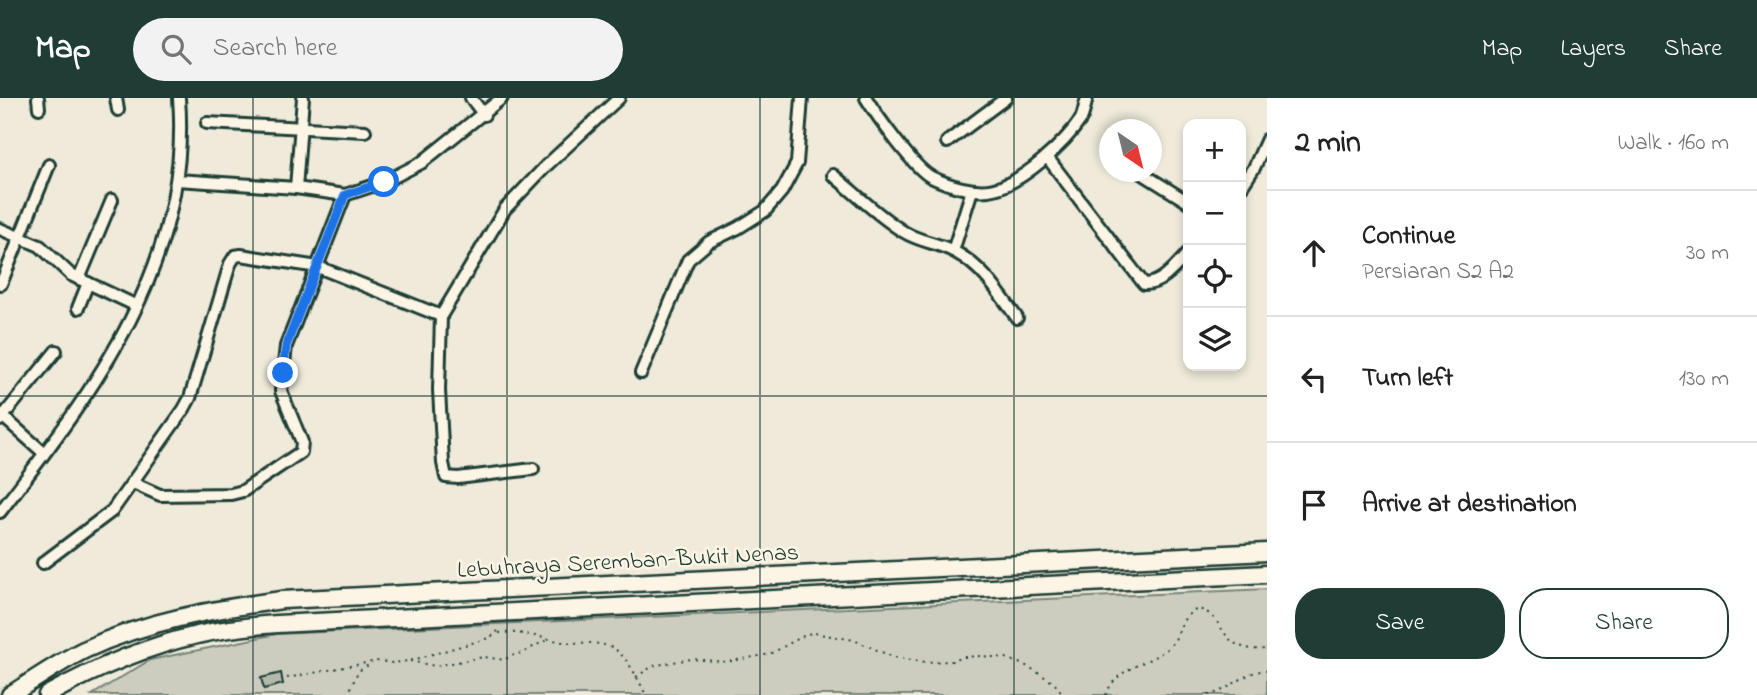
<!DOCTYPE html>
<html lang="en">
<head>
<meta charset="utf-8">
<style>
  body { margin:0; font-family:"Indie Flower",sans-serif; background:#f2f2f2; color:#222 }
  .controls { position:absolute; right:21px; top:21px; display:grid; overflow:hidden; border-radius:14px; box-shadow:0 4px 10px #0003 }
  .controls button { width:63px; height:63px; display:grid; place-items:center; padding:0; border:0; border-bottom:2px solid #e0e0e0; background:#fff; color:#222; font:35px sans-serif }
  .compass { position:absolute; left:1099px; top:21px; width:63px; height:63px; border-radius:50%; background:#fff; box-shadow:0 4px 10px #0003; rotate:145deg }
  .stop { position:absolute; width:21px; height:21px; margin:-16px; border:5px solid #1a73e8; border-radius:50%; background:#fff }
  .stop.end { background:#1a73e8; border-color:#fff; box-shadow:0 2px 7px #0008 }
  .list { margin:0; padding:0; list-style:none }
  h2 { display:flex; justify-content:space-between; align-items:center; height:91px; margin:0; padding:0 28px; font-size:30px }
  h2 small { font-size:23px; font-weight:400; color:#767676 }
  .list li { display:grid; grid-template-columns:46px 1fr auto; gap:21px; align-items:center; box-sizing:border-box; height:126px; padding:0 28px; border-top:2px solid #e0e0e0 }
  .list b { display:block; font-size:26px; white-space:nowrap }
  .list p { margin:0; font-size:23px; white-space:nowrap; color:#767676 }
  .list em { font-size:23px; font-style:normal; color:#767676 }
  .actions { display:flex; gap:14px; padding:21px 28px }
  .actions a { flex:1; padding:16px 0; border:2px solid #1f3d34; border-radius:28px; text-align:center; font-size:24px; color:#1f3d34 }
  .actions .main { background:#1f3d34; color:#fff }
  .icon { flex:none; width:38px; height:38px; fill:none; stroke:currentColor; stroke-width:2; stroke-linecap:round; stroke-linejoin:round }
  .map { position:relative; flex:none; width:1267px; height:597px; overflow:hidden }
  header { display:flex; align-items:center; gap:42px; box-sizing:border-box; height:98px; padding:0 35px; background:#1f3d34; color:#fff }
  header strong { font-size:33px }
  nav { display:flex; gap:38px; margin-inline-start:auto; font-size:24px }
  .search { width:490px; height:63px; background:#f2f2f2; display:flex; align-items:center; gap:18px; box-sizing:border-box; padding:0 24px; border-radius:38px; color:#767676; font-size:26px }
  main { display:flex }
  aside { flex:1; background:#fff }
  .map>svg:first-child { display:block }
  .green { fill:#cccdbf; stroke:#76857a; stroke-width:2 }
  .building { fill:#b5b9ad; stroke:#1f3d34; stroke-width:2 }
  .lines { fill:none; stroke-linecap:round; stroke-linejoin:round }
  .minor-casing { stroke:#1f3d34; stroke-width:16 }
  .highway-casing { stroke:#1f3d34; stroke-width:21 }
  .path { stroke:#1f3d34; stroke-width:2; stroke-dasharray:2 5; stroke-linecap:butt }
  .minor { stroke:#fcf5e5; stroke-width:10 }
  .highway { stroke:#fcf5e5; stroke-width:16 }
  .route { stroke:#1a73e8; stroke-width:9 }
  .grid { fill:none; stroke:#1f3d34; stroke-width:2; stroke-opacity:0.55 }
  .labels { text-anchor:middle; stroke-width:5; stroke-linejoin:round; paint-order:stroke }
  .street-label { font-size:24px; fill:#1f3d34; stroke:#fcf5e5 }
</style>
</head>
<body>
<header>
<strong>Map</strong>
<div class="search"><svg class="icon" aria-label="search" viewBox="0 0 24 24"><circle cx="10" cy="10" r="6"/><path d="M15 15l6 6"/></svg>Search here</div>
<nav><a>Map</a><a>Layers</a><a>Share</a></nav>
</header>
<main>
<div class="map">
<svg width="1267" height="597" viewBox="0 0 1267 597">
  <rect width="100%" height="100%" fill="#efeada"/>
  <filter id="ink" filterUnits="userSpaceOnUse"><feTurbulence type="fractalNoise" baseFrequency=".0143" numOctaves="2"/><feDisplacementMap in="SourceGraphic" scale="14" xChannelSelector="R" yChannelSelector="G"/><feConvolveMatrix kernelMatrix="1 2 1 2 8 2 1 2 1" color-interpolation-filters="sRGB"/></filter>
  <g filter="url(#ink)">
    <path class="green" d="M1267 491V597H92L150 562 277 536Z"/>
    <path class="building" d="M281 575 283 586 264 591 261 580Z"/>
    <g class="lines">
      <g class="minor-casing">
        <g id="minor">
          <path d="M38 0 39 10"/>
          <path d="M116 0 118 12"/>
          <path d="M471 0 484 17"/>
          <path d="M866 0C877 18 914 70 931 79 948 87 975 96 994 91 1023 84 1065 45 1081 21 1084 15 1085 6 1087 0"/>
          <path d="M207 25 365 33"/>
          <path d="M947 44 1006 0"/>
          <path d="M1047 59 1144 186C1161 187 1177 167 1188 155"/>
          <path d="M1140 74 1188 104"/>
          <path d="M833 77C856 96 879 119 904 134 920 144 939 145 955 154 983 169 999 195 1017 220"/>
          <path d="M177 82 296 90 345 97 384 84 421 65 502 0"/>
          <path d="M296 90 303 0"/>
          <path d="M1241 90 1254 70 1267 41"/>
          <path d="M0 131 40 148 71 177 137 208"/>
          <path d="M953 153 972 92"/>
          <path d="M79 181 112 102"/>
          <path d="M1 186 49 67"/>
          <path d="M78 210 88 185"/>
          <path d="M641 275 688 162 709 144 738 130 765 113 782 93 797 65 802 0"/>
          <path d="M0 316 44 355"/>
          <path d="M0 322 56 253"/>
          <path d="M533 371 458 380 446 379 443 365 439 292 441 218 505 111 547 67 619 0"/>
          <path d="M133 385 160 397 231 396 243 393 301 354 302 344 281 293 286 248 345 97"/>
          <path d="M0 414C95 291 192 164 179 0"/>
          <path d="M43 465 112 413 184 311 190 300 230 166 235 158 241 157 318 169 441 218"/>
        </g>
      </g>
      <g class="highway-casing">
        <g id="highway">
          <path d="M10 597C34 582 58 565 84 552 146 523 214 511 282 502L1267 454"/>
          <path d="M47 597C94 571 144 549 197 537 223 531 250 528 277 526L1267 476"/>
        </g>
      </g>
      <g class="path">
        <path d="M499 535C521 533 542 540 563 544 580 546 601 542 616 552 629 562 639 583 646 597"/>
        <path d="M410 563 435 568 484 559 505 562C511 556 514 558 521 555 530 552 538 545 548 542"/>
        <path d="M636 579 653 568 673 564 691 561 726 564 770 556 807 536 814 535 854 542 893 559 926 564 953 563 964 559 980 558 1006 560 1029 569 1054 585 1064 597"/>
        <path d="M287 580 376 563 393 565 409 563 489 540 497 535 498 529"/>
        <path d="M348 597 358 573 372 565"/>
        <path d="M1106 597C1116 569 1147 567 1168 550 1183 537 1176 520 1198 511 1229 518 1215 555 1267 551"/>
        <path d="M1208 597C1232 593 1245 571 1267 573"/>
      </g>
      <use href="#minor" class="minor"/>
      <use href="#highway" class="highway"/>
    </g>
  </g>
  <g class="lines" filter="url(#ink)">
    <path class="route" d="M283 275 286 248 345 97 384 84"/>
  </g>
  <path class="grid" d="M253 0V597M507 0V597M760 0V597M1014 0V597M0 298H1267"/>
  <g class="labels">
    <g class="street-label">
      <text transform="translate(628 462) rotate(-3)" y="8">Lebuhraya Seremban-Bukit Nenas</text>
    </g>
  </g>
</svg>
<div class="controls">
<button>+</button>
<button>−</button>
<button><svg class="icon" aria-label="locate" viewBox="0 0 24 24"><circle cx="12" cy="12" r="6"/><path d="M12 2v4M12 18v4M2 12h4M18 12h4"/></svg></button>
<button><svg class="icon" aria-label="layers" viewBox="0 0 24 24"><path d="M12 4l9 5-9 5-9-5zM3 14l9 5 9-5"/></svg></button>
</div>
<svg class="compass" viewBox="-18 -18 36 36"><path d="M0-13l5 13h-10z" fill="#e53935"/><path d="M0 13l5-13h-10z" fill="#767676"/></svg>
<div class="stop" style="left:384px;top:84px"></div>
<div class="stop end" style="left:283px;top:275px"></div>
</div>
<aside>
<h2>2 min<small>Walk · 160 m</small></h2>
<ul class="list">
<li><svg class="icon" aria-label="ahead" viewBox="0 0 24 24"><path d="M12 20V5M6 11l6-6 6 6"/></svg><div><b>Continue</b><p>Persiaran S2 A2</p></div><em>30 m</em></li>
<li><svg class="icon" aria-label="left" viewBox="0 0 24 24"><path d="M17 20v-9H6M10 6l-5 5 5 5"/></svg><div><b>Turn left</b></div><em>130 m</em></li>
<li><svg class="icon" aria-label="arrive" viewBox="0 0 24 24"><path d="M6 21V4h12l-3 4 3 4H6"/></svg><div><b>Arrive at destination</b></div></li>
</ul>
<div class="actions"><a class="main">Save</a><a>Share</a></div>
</aside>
</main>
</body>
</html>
